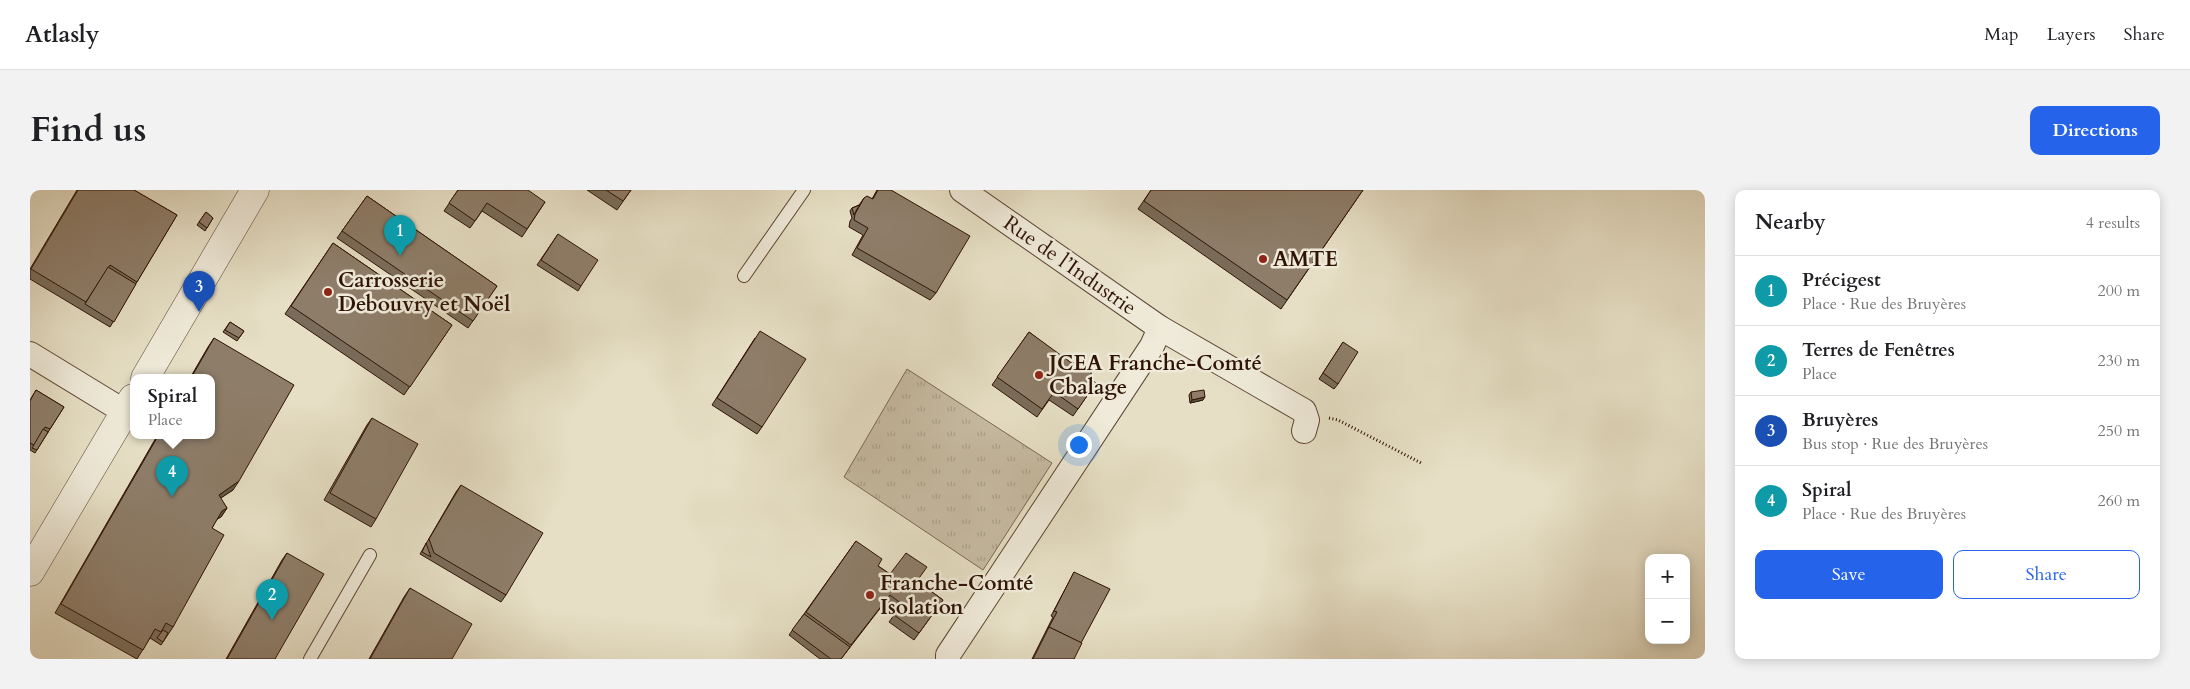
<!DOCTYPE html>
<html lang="en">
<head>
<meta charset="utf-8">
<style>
  body { margin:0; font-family:Cardo,serif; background:#f2f2f2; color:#202124 }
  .controls { position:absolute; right:15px; bottom:15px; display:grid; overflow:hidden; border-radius:10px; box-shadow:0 2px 12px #0003 }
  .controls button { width:45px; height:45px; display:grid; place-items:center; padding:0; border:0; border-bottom:1px solid #e0e0e0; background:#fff; color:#202124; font:25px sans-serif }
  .you { position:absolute; left:1048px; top:254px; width:18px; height:18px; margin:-12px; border:4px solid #fff; border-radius:50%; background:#1a73e8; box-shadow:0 0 0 8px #1a73e833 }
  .badge { display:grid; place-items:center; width:32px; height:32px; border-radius:50%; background:#2563eb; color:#fff; font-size:16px; font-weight:700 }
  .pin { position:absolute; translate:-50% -41px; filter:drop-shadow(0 1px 2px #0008) }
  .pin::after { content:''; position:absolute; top:26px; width:18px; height:15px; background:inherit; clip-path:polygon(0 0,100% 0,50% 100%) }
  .popup { position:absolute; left:100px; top:184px; width:85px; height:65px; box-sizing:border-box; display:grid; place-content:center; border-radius:10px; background:#fff; filter:drop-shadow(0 1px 4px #0005); font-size:16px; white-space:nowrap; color:#757577 }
  .popup b { font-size:19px; color:#202124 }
  .popup::after { content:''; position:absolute; left:50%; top:100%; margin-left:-10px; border:10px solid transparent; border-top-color:#fff }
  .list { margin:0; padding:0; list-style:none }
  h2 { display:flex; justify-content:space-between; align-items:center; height:65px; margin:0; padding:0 20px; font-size:21px }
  h2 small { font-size:16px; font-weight:400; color:#757577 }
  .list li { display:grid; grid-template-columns:32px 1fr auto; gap:15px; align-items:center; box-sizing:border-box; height:70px; padding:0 20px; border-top:1px solid #e0e0e0 }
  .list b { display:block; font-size:19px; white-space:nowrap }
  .list p { margin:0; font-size:16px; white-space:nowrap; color:#757577 }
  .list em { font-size:16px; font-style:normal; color:#757577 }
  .actions { display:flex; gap:10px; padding:15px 20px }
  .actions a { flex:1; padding:11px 0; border:1px solid #2563eb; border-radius:10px; text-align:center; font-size:18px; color:#2563eb }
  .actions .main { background:#2563eb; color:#fff }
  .map { position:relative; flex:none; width:1675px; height:469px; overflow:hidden; border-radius:10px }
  header { display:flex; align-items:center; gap:30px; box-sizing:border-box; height:70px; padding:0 25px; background:#fff; border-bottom:1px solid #e0e0e0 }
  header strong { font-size:24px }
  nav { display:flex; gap:28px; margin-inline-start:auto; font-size:18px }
  .intro { display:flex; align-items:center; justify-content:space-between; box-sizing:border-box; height:120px; padding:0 30px }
  h1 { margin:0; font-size:35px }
  .button { padding:12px 22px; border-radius:10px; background:#2563eb; color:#fff; font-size:18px; font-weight:700 }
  main { display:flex; gap:30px; padding:0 30px }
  aside { flex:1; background:#fff; border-radius:10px; box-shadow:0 2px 12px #0003 }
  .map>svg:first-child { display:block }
  .grass { fill:url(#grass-tufts); stroke:#7a6854 }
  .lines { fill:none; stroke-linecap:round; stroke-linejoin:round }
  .service-casing { stroke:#5c4635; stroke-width:14 }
  .minor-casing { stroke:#5c4635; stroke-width:26 }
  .tertiary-casing { stroke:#5c4635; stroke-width:29 }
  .path { stroke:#2e1305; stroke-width:3; stroke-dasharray:1 2.5; stroke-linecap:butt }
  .service { stroke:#efead9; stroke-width:12 }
  .minor { stroke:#efead9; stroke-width:24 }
  .tertiary { stroke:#efead9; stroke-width:28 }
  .wall { fill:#7a6c5a; stroke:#2e1305 }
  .shaded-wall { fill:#63584a; stroke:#2e1305 }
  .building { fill:#8e7d69; stroke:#2e1305 }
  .poi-dot { fill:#8f2418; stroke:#efead9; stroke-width:2 }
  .labels { text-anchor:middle; stroke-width:5; stroke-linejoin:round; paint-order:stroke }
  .poi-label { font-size:21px; font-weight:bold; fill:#2e1305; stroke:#efead9; text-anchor:start }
  .street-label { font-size:21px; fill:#2e1305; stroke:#efead9 }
</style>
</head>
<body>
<header>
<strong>Atlasly</strong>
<nav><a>Map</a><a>Layers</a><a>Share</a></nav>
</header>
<div class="intro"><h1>Find us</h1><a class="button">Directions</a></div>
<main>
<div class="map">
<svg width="1675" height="469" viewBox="0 0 1675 469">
  <defs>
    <pattern id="grass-tufts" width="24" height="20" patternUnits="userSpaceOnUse" patternTransform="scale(1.25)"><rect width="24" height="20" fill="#c7bca4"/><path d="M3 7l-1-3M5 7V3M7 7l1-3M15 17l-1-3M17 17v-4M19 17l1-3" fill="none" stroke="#aba18c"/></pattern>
  </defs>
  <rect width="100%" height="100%" fill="#e6dfc5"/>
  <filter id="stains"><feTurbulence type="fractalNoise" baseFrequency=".004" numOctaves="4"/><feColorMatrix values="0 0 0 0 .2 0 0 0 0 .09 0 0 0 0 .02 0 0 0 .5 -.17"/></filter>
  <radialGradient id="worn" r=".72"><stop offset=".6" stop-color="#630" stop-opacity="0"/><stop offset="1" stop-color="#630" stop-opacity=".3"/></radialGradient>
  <path class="grass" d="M877 179 1022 273 953 380 814 287Z"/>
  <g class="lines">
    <g class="service-casing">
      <g id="service">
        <path d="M714 86 774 0"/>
        <path d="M280 469 340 365"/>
      </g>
    </g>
    <g class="minor-casing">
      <g id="minor">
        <path d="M1130 138 1274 221 1277 230 1274 241"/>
        <path d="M0 164 95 222"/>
        <path d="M918 469V465L1122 156 1130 138 932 0"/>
      </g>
    </g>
    <g class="tertiary-casing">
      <g id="tertiary">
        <path d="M115 188 225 0"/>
        <path d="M0 382 103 208"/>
      </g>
    </g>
    <path class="path" d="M1299 228 1308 230 1393 274"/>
    <use href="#service" class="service"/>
    <use href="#minor" class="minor"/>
    <use href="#tertiary" class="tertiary"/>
  </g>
  <g class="wall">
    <path d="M47 0H104L147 25 80 137 0 89V79Z"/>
    <path d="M428 0 515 12 492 47 452 21 440 38 414 21Z"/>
    <path d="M557 0H601L587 20Z"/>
    <path d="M847 0H861L906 103 900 110 822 65 833 45 819 37 820 31 822 28 820 21 822 18 829 15 834 8 842 9Z"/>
    <path d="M1121 0H1333L1251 119 1108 19Z"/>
    <path d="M337 6 467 96 438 138 307 48Z"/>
    <path d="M176 22 183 28 175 41 167 35Z"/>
    <path d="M528 44 551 96 548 101 507 75Z"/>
    <path d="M303 53 422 135 374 205 255 124Z"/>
    <path d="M200 132 214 141 207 151 193 142Z"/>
    <path d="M999 142 1066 193 1043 226 1019 210 1007 227 962 195Z"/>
    <path d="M184 148 203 300 190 308 197 318 191 327 187 329 182 338 143 437 131 455 120 448 107 469 25 423 127 246H181V188H160L178 157Z"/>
    <path d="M725 148 732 237 727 244 682 215Z"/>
    <path d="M1313 152 1308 194 1304 199 1289 189Z"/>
    <path d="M6 200 34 217 5 263 0 260V210Z"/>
    <path d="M1161 202 1173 210 1160 213 1159 205Z"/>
    <path d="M342 228 346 329 341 337 294 310 337 235Z"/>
    <path d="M431 295 476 405 471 412 390 364 426 302Z"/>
    <path d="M826 351 848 376 860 384 887 391 913 410 884 450 859 432 867 421 855 412 811 469H790L759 445Z"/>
    <path d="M257 363 245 469H196L252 370Z"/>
    <path d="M1044 382V469H1002L1023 427 1021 426 1041 388Z"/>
    <path d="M380 398 422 469H339L374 407Z"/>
  </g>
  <g class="shaded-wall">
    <path d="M1175 207 1173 210 1160 213 1162 210Z"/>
    <path d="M209 291 203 300 182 314 189 305Z"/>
    <path d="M197 318 191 327 185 330 192 321Z"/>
  </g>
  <g class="building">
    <path d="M48 0H104L147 25 107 92 80 75 56 112 1 79Z"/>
    <path d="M428 0H498L515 12 497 39 457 13 445 31 419 13Z"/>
    <path d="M576 0H601L593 11Z"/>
    <path d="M848 0H861L940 46 906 103 827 58 838 38 824 30 825 24 834 8 837 6 843 9Z"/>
    <path d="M1121 0H1333L1257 110 1114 11Z"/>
    <path d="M337 6 467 96 443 131 312 41Z"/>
    <path d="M830 15 827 19 824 25 822 18Z"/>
    <path d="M176 22 183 28 177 38 169 32Z"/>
    <path d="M528 44 568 70 551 96 511 70Z"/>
    <path d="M303 53 422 135 380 197 261 116Z"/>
    <path d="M78 77 106 94 84 132 55 114Z"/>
    <path d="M200 132 214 141 209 148 195 140Z"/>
    <path d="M730 141 776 169 732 237 687 208Z"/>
    <path d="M999 142 1043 174 1045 171 1061 182 1063 197 1048 219 1024 202 1012 219 967 187Z"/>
    <path d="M184 148 264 195 209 291 189 305 197 318 192 321 182 338 194 345 143 437 136 433 131 442 125 439 113 460 31 414 128 246H181V188H161Z"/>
    <path d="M1313 152 1328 162 1308 194 1293 183Z"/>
    <path d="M1062 189 1066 193 1061 200 1063 197Z"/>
    <path d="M6 200 34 217 20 239 15 237 4 255 0 253V211Z"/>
    <path d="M1174 200 1175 207 1162 210 1161 202Z"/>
    <path d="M342 228 388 254 346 329 300 303Z"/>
    <path d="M13 239 18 242 7 260 2 258Z"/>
    <path d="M431 295 513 343 476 405 404 363 399 349Z"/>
    <path d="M826 351 852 369 848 376 860 384 876 363 897 377 887 391 913 410 889 443 864 425 872 414 860 405 821 455 776 422Z"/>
    <path d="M396 353 401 367 392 362Z"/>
    <path d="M257 363 294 384 245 469H197Z"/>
    <path d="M1044 382 1080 399 1051 453 1019 437 1018 439 1027 422 1024 421Z"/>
    <path d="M380 398 442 434 422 469H340Z"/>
    <path d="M774 424 820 457 811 469H801L762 440Z"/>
    <path d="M1019 437 1052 453 1044 469H1003Z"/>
    <path d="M133 440 138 443 133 452 127 448Z"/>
  </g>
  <g class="poi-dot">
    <circle cx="1233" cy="69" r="5"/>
    <circle cx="298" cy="102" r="5"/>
    <circle cx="1009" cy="185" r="5"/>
    <circle cx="840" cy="405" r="5"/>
  </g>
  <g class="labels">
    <g class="poi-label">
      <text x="1243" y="76">AMTE</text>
      <text x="308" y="97">Carrosserie<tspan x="308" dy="24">Debouvry et Noël</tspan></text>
      <text x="1019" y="180">JCEA Franche-Comté<tspan x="1019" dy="24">Cbalage</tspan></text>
      <text x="850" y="400">Franche-Comté<tspan x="850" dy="24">Isolation</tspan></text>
    </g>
    <g class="street-label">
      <text transform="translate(1040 75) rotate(35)" y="7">Rue de l’Industrie</text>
    </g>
  </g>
  <rect width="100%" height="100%" filter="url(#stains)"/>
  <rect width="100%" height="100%" fill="url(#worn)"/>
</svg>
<div class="controls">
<button>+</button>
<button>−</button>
</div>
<div class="you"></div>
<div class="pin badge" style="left:370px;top:66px;background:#0f9aa8">1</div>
<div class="pin badge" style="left:242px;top:430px;background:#0f9aa8">2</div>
<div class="pin badge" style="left:169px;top:122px;background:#1a4fb4">3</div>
<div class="pin badge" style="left:142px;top:307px;background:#0f9aa8">4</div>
<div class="popup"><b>Spiral</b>Place</div>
</div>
<aside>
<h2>Nearby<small>4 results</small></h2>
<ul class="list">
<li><span class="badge" style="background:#0f9aa8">1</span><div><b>Précigest</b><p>Place · Rue des Bruyères</p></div><em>200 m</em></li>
<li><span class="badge" style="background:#0f9aa8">2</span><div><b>Terres de Fenêtres</b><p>Place</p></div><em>230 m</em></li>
<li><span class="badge" style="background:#1a4fb4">3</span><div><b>Bruyères</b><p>Bus stop · Rue des Bruyères</p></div><em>250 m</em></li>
<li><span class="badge" style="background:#0f9aa8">4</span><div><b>Spiral</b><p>Place · Rue des Bruyères</p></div><em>260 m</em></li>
</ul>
<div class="actions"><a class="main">Save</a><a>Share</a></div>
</aside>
</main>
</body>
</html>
